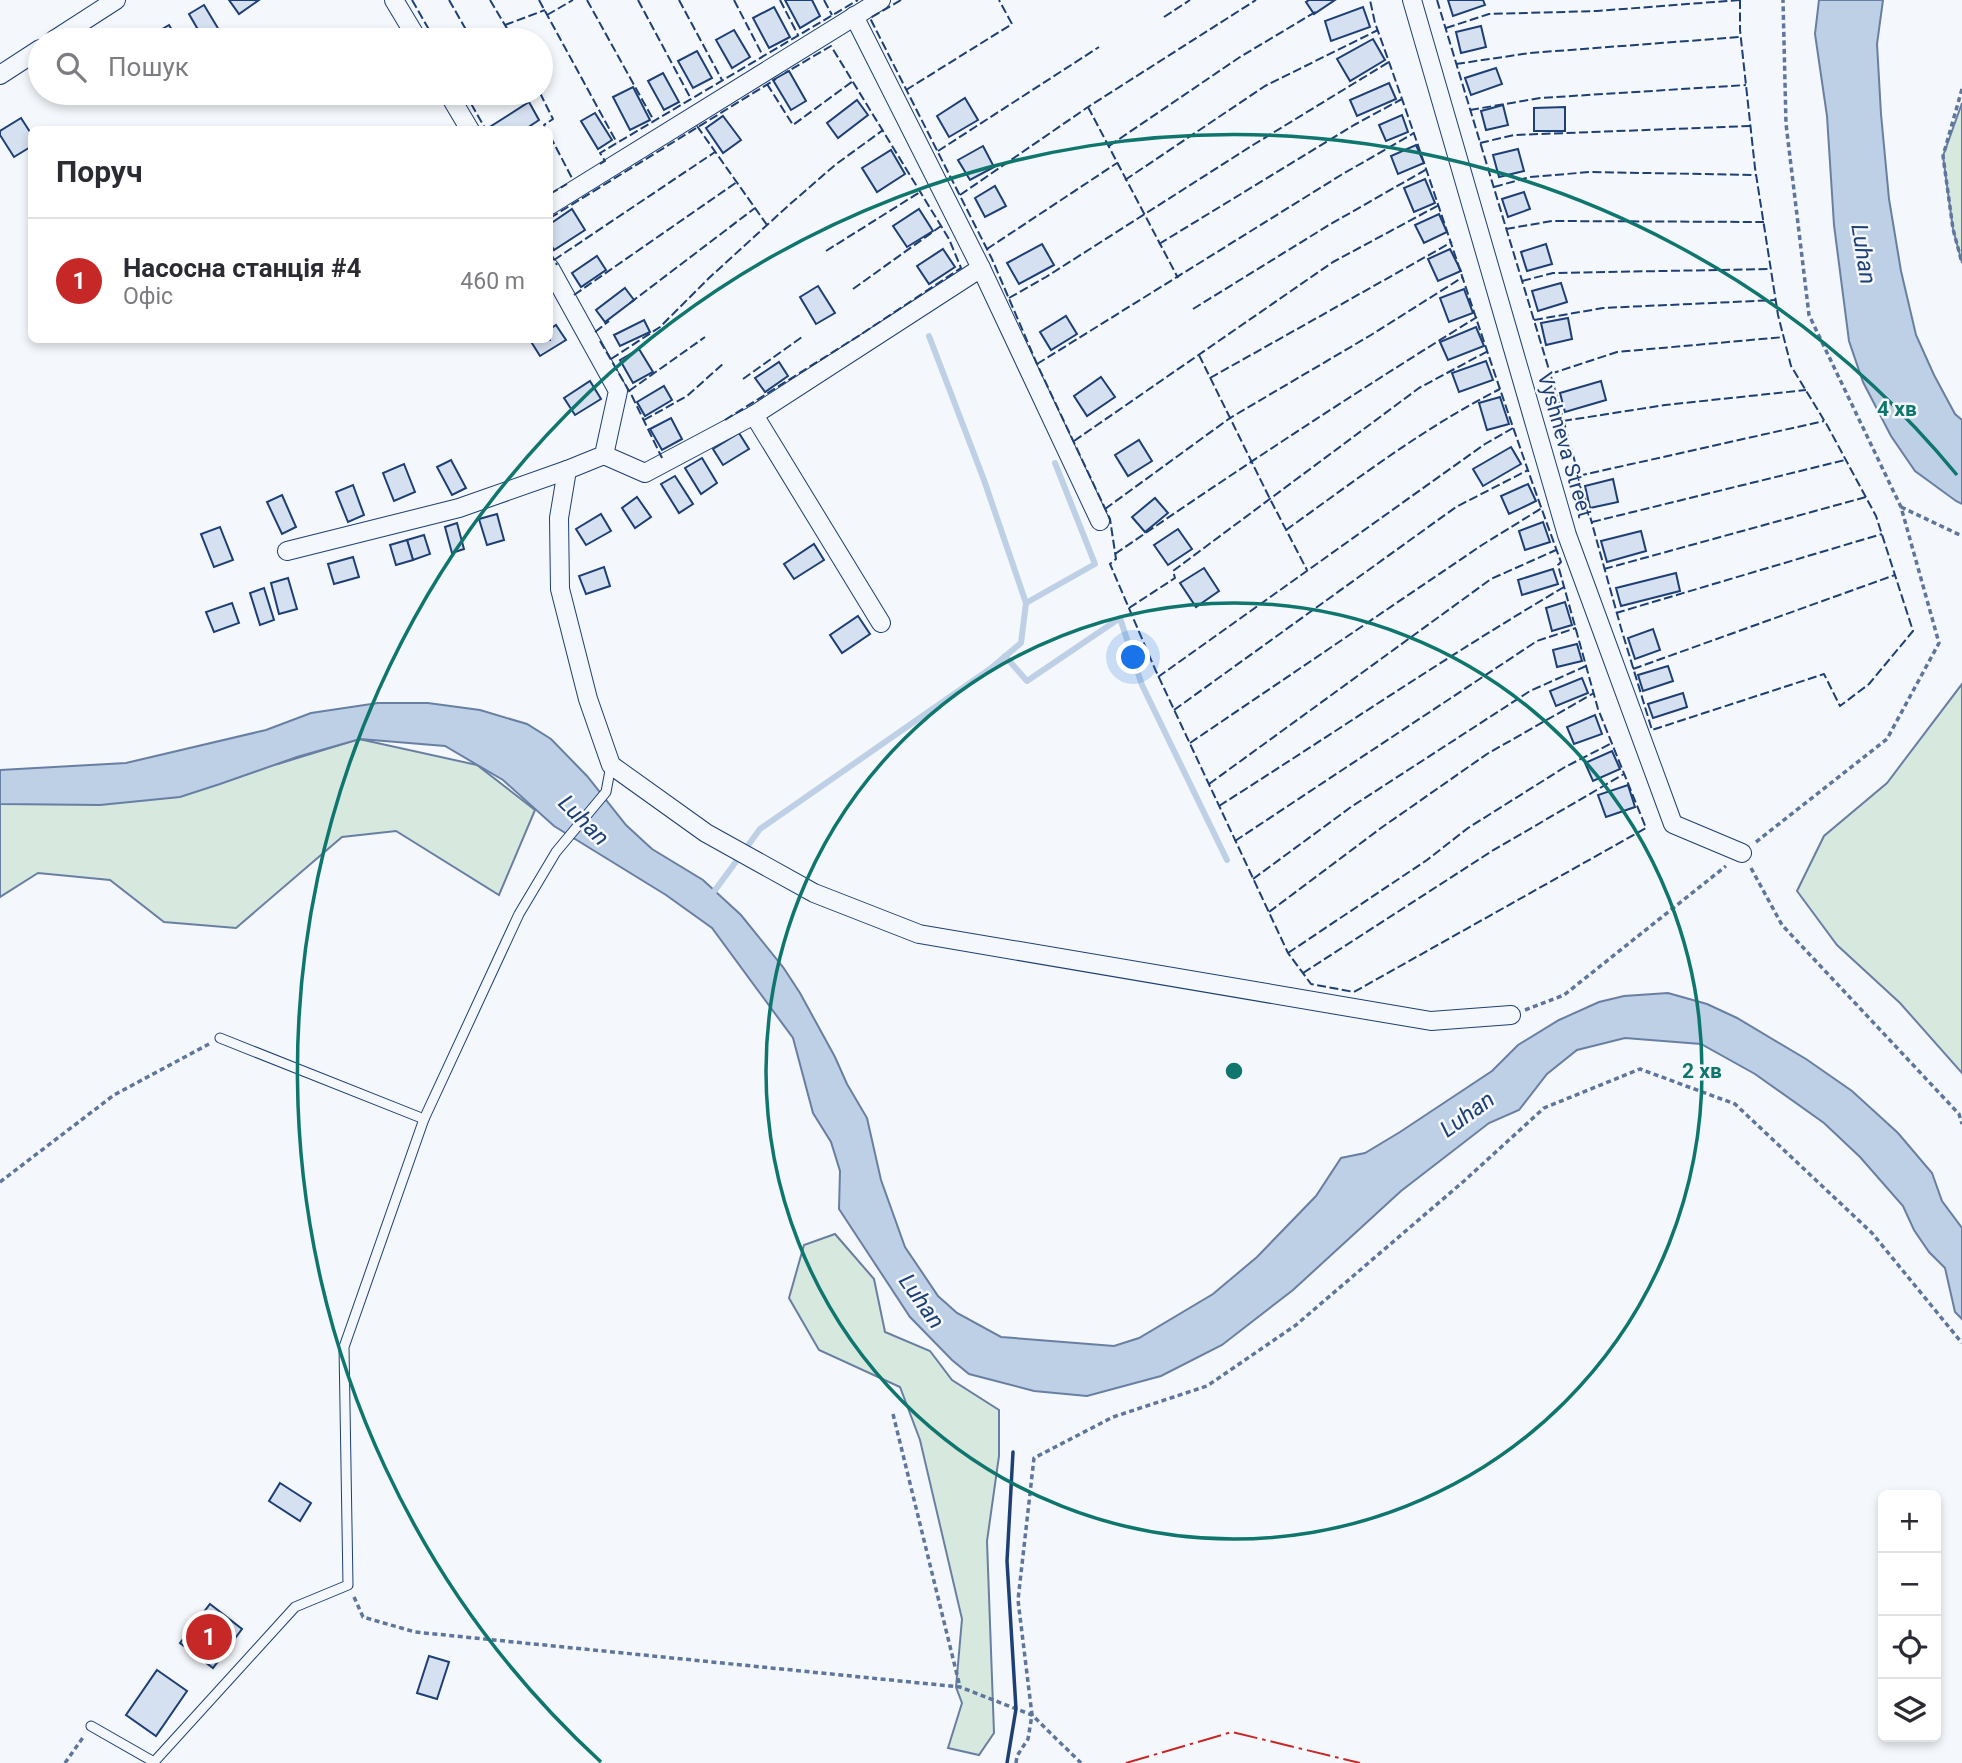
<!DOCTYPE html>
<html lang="uk">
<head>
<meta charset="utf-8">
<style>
  body { margin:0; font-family:Roboto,sans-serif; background:#f2f2f3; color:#2b2b33 }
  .controls { position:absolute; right:21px; bottom:21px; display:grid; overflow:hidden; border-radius:10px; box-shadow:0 4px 10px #0003 }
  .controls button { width:63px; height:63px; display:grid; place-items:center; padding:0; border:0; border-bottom:2px solid #e1e1e2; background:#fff; color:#2b2b33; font:35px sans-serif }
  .you { position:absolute; left:1134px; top:658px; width:24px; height:24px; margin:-18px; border:5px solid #fff; border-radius:50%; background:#1a73e8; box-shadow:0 0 0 10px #1a73e833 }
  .badge { display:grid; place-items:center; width:46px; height:46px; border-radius:50%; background:#c62828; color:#fff; font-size:23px; font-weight:700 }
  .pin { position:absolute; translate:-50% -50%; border:4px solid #fff; box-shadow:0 2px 7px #0006 }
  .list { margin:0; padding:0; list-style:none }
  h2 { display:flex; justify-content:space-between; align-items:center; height:91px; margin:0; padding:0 28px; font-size:30px }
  h2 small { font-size:23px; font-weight:400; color:#7c7c81 }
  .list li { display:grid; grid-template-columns:46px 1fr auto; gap:21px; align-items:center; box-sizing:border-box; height:126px; padding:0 28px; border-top:2px solid #e1e1e2 }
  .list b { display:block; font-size:26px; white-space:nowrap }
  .list p { margin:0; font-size:23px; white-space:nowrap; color:#7c7c81 }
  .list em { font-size:23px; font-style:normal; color:#7c7c81 }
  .icon { flex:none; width:38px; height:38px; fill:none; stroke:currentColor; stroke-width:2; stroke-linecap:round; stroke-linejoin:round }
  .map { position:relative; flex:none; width:1962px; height:1763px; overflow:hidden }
  .search { position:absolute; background:#fff; box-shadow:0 4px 10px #0003; left:28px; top:28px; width:525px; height:77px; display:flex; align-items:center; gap:18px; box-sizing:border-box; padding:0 24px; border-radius:38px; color:#7c7c81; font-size:26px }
  .panel { position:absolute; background:#fff; box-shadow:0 4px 10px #0003; left:28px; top:126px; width:525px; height:217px; border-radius:10px }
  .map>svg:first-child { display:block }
  .green { fill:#d7e8df; stroke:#687fa3; stroke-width:2 }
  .water { fill:#bed0e5; stroke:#687fa3; stroke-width:2 }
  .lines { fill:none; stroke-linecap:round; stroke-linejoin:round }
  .stream { stroke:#bed0e5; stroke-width:6 }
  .building { fill:#d5e0f0; stroke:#1d3f73; stroke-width:2 }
  .service-casing { stroke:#1d3f73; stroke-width:11 }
  .minor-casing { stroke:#1d3f73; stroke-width:20 }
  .path { stroke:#5e769c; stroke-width:3.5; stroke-dasharray:5 3.5; stroke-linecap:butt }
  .service { stroke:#f4f7fb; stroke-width:9 }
  .minor { stroke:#f4f7fb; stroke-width:18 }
  .fence { stroke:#1d3f73; stroke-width:2; stroke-dasharray:9 3.5; stroke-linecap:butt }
  .wall { stroke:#1d3f73; stroke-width:3.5 }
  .power { stroke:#c62828; stroke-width:2; stroke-dasharray:24 5 3.5 5; stroke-linecap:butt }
  .ring { fill:none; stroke:#0f766e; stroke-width:3.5 }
  .labels { text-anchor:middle; stroke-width:5; stroke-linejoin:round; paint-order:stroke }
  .street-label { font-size:21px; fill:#1d3f73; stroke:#f4f7fb }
  .water-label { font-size:23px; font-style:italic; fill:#1d3f73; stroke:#f4f7fb }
  .centre { fill:#0f766e; stroke:#f4f7fb; stroke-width:3.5 }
  .ring-label { font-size:21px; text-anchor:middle; font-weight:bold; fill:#0f766e; stroke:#f4f7fb; stroke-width:5; stroke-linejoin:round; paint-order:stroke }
</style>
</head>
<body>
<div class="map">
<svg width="1962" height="1763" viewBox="0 0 1962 1763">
  <rect width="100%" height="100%" fill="#f4f7fb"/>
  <g class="green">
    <path d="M1962 103V263L1953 229 1943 156Z"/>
    <path d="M1962 684V1073L1900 1003 1837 945 1797 891 1824 836 1887 783Z"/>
    <path d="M359 739 477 765 535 810 499 895 396 831 342 837 236 928 164 922 110 880 38 873 0 897V804L278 764Z"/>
    <path d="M835 1234 874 1279 885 1332 930 1351 952 1380 999 1410V1456L987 1541 994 1733 979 1755 948 1748 962 1703 956 1687 962 1619 920 1440 900 1387 819 1350 789 1298 804 1245Z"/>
  </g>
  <g class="water">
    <path d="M1819 0H1883L1877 44 1881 114 1889 199 1901 271 1916 335 1934 375 1955 414 1962 420V504L1956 501 1915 471 1891 436 1863 382 1849 341 1834 225 1827 116 1815 34Z"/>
    <path d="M378 703H428L480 710 527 724 551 739 587 776 626 825 652 849 703 880 741 915 783 967 800 993 835 1057 847 1084 867 1118 881 1180 905 1247 938 1296 957 1313 1001 1337 1114 1346 1139 1338 1213 1294 1257 1257 1316 1196 1341 1158 1365 1153 1400 1132 1492 1071 1518 1045 1559 1020 1599 1002 1624 996 1668 993 1707 1004 1737 1018 1806 1059 1852 1091 1898 1133 1932 1173 1942 1201 1962 1228V1319L1955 1312 1945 1268 1929 1252 1914 1230 1903 1206 1860 1157 1824 1123 1755 1074 1701 1044 1625 1038 1577 1050 1547 1074 1519 1110 1489 1123 1401 1191 1293 1290 1222 1345 1161 1376 1087 1396 1034 1391 969 1374 952 1360 910 1317 839 1209 840 1171 831 1142 813 1113 793 1038 712 928 666 895 554 826 503 780 445 746 360 739 297 757 220 784 180 797 100 805 0 804V770L126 763 266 730 311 713Z"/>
  </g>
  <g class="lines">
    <g class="stream">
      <path d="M1026 603 1095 564 1055 463"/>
      <path d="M1005 656 1027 681 1120 618 1142 685 1227 860"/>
      <path d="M710 897 760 829 990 669 1021 643 1026 603 984 480 929 336"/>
    </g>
  </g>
  <g class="building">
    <path d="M229 0H259L239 14Z"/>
    <path d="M785 0H812L820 16 800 28Z"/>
    <path d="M1309 0H1335L1314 14 1306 2Z"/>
    <path d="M1448 0H1483L1485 5 1453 16Z"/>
    <path d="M204 5 225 40H204L189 14Z"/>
    <path d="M774 7 790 37 769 48 753 18Z"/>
    <path d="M1363 7 1370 27 1331 41 1325 21Z"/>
    <path d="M169 25 178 40H146L145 39Z"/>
    <path d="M1481 26 1486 47 1461 53 1456 32Z"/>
    <path d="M734 30 750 57 732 68 716 40Z"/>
    <path d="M1373 39 1385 60 1350 81 1337 59Z"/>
    <path d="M697 51 712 78 693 88 678 61Z"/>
    <path d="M1496 68 1502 84 1471 95 1465 78Z"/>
    <path d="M789 71 806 101 791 110 773 80Z"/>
    <path d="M663 73 679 102 664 110 648 81Z"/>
    <path d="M1389 83 1396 99 1357 116 1350 100Z"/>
    <path d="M633 87 650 120 630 130 613 97Z"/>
    <path d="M965 98 978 120 949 137 937 116Z"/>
    <path d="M857 100 868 115 838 138 827 123Z"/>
    <path d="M529 102 539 120 524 130H485Z"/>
    <path d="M1503 105 1508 125 1486 130 1481 111Z"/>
    <path d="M1565 107V131H1534V108Z"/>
    <path d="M595 113 612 140 598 149 581 121Z"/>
    <path d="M1402 115 1408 132 1386 141 1379 125Z"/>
    <path d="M723 116 741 140 723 153 706 128Z"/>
    <path d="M21 118 32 135V146L14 157 0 135V131Z"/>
    <path d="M1416 145 1424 163 1398 174 1391 156Z"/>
    <path d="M983 146 994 167 970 180 958 160Z"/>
    <path d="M1518 149 1524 171 1499 177 1493 155Z"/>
    <path d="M891 150 905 174 877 192 862 168Z"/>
    <path d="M1425 179 1435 203 1414 212 1404 188Z"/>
    <path d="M995 186 1006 206 985 217 975 198Z"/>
    <path d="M1524 192 1530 209 1508 217 1502 199Z"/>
    <path d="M572 209 585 230 554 250 550 243V224Z"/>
    <path d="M919 209 933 231 907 247 893 226Z"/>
    <path d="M1439 214 1447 232 1424 243 1415 225Z"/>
    <path d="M1042 244 1054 265 1019 284 1007 263Z"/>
    <path d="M1546 244 1552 264 1527 271 1521 252Z"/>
    <path d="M943 249 955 267 929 284 917 266Z"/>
    <path d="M1450 249 1461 271 1438 281 1428 259Z"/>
    <path d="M597 256 606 270 581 287 572 273Z"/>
    <path d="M1561 283 1567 302 1538 311 1532 291Z"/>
    <path d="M818 286 835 313 816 324 800 297Z"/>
    <path d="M625 288 634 300 605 322 596 310Z"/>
    <path d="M1464 289 1473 313 1449 322 1440 298Z"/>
    <path d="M1066 316 1077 334 1051 350 1040 332Z"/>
    <path d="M1568 318 1572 339 1546 345 1541 323Z"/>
    <path d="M644 320 650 332 620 346 614 335Z"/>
    <path d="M556 325 566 340 540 356 530 340H550V329Z"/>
    <path d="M1476 327 1484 346 1448 360 1440 342Z"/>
    <path d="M639 349 653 372 633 383 620 360Z"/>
    <path d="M1486 361 1493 380 1459 392 1452 373Z"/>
    <path d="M779 362 788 376 765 392 755 378Z"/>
    <path d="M1101 377 1115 397 1087 416 1074 396Z"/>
    <path d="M590 381 601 399 575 415 564 398Z"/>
    <path d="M1601 381 1606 400 1565 412 1560 393Z"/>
    <path d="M664 386 672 400 645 416 637 402Z"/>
    <path d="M1500 397 1509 424 1487 430 1479 403Z"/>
    <path d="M671 418 682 439 662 450 650 429Z"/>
    <path d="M739 433 749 449 723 465 713 449Z"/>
    <path d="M1139 440 1152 461 1128 476 1115 455Z"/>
    <path d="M1511 447 1521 464 1483 486 1473 469Z"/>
    <path d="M702 458 717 483 701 494 685 468Z"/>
    <path d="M451 460 466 488 452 495 437 467Z"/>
    <path d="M404 464 415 492 394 501 383 473Z"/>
    <path d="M675 476 693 504 679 513 661 484Z"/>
    <path d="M1613 479 1618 502 1590 508 1585 486Z"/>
    <path d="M1528 484 1536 501 1509 514 1501 496Z"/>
    <path d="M353 485 364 515 348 522 336 492Z"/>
    <path d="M282 495 296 527 282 534 267 502Z"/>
    <path d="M637 497 651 517 635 528 622 508Z"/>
    <path d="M1155 498 1168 513 1145 532 1132 517Z"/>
    <path d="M497 514 504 540 487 545 479 519Z"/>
    <path d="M601 514 611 531 586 545 576 529Z"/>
    <path d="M1543 522 1550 542 1525 550 1519 531Z"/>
    <path d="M457 523 464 549 452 553 445 527Z"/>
    <path d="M220 527 233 560 214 567 201 534Z"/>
    <path d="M1178 529 1192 549 1168 565 1154 545Z"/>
    <path d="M1641 531 1646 551 1607 562 1601 541Z"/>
    <path d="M424 535 430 554 413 560 407 540Z"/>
    <path d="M407 540 413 560 396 565 390 545Z"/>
    <path d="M814 544 824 560 794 579 784 564Z"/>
    <path d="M353 557 359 577 334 584 328 564Z"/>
    <path d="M604 567 610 586 586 594 579 576Z"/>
    <path d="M1204 568 1219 591 1196 607 1180 583Z"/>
    <path d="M1553 569 1558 584 1522 595 1518 580Z"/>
    <path d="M1676 573 1680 591 1621 606 1616 588Z"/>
    <path d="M288 578 297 609 279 614 271 583Z"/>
    <path d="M264 588 274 620 260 625 250 593Z"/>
    <path d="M1565 602 1572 625 1552 631 1546 608Z"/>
    <path d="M232 603 239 623 214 632 206 612Z"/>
    <path d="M858 616 870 634 842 653 830 635Z"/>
    <path d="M1653 629 1660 650 1635 659 1628 638Z"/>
    <path d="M1577 644 1582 661 1557 667 1553 650Z"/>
    <path d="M1668 666 1673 681 1643 691 1638 675Z"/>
    <path d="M1582 678 1588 693 1556 706 1550 691Z"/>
    <path d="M1683 693 1687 707 1653 718 1648 704Z"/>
    <path d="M1595 715 1602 734 1574 744 1567 727Z"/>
    <path d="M1612 751 1620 769 1593 781 1585 763Z"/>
    <path d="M1628 785 1635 807 1606 817 1598 795Z"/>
    <path d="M280 1483 311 1503 300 1521 269 1501Z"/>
    <path d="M210 1604 242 1629 213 1668 180 1643Z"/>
    <path d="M429 1656 449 1662 437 1699 417 1693Z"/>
    <path d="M157 1670 187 1691 156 1736 126 1715Z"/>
  </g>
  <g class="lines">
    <g class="service-casing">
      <g id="service">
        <path d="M220 1038 424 1119 519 914 556 852 606 792 611 765"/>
        <path d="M91 1726 154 1762 295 1607 348 1585 344 1347 424 1119"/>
      </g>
    </g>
    <g class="minor-casing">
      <g id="minor">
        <path d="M394 0 418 40"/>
        <path d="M1412 0 1567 535 1673 824 1742 853"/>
        <path d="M854 16 981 268 1100 521"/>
        <path d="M54 40 116 0"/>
        <path d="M0 75 40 49"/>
        <path d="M448 93 470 130"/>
        <path d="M550 205 881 0"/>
        <path d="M550 268 618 391 604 455 567 470 559 518 560 589 588 699 611 765 706 833 814 893 919 934 1431 1021 1511 1015"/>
        <path d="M754 415 881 623"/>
        <path d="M604 455 645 473 754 415 981 268"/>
        <path d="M287 551 459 508 567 470"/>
      </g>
    </g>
    <g class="path">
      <path d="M1962 89 1943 156 1953 229 1962 263"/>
      <path d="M1901 507 1962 536"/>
      <path d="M1756 842 1887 739 1939 643 1901 507 1809 315 1786 124 1783 0"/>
      <path d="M1751 868 1782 925 1959 1114 1962 1124"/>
      <path d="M1525 1010 1564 995 1726 866"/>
      <path d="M0 1182 114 1095 209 1044"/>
      <path d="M893 1414 960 1687"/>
      <path d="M354 1597 363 1617 415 1632 960 1687 1032 1715 1081 1763"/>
      <path d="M65 1763 84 1736"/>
      <path d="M1016 1763 1017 1756 1028 1739 1032 1715 1018 1600 1034 1458 1113 1417 1207 1386 1296 1325 1464 1181 1544 1108 1640 1069 1735 1104 1872 1233 1962 1343"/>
    </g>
    <use href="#service" class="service"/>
    <use href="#minor" class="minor"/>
    <g class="fence">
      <path d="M412 0 435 40"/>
      <path d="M449 0 472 40"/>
      <path d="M490 0 514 40"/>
      <path d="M539 0 617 143"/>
      <path d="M587 0 654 121"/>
      <path d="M638 0 691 99"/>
      <path d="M679 0 722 80"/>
      <path d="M734 0 763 56"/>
      <path d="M780 0 798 35"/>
      <path d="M824 0 832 15"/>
      <path d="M901 0 870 18 992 259 1037 364 1110 519 1116 559 1110 564 1155 669 1288 953 1311 984 1354 992 1646 828 1598 709 1558 565 1561 562C1495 384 1440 202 1375 23L1370 0"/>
      <path d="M1437 0 1553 383 1621 628 1652 730 1824 674 1840 706 1869 684 1913 631 1876 516 1827 425 1791 366 1778 315 1755 168 1740 30V0"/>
      <path d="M547 15 573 0"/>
      <path d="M1164 17 1190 0"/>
      <path d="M505 25 545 10"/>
      <path d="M1446 28 1489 14 1597 11 1740 0"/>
      <path d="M1456 64 1530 53 1740 37"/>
      <path d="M767 84 793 125 853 81"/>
      <path d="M906 90 1012 24 999 0"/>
      <path d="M465 93 486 130"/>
      <path d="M540 93 553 119 544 125 546 130"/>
      <path d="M1088 107 1178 278"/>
      <path d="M1470 110 1540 98 1746 85"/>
      <path d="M697 126 767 225"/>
      <path d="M550 136 573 180"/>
      <path d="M1480 143 1514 135 1751 126"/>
      <path d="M1109 146 1240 57 1317 11"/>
      <path d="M938 151 1099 47"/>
      <path d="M600 164 605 161 600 153 858 0"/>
      <path d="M1125 180 1265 86 1378 30"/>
      <path d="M1494 187 1530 177 1590 172 1756 175"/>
      <path d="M550 194 567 184"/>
      <path d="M960 195 1088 107 1256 0"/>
      <path d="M550 218 776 79"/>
      <path d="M1506 229 1552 221 1764 222"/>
      <path d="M1159 244 1354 125 1402 99"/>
      <path d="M987 249 1117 163"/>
      <path d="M826 251 920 192"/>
      <path d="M550 252 557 265"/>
      <path d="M554 260 715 152"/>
      <path d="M1522 281 1553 273 1771 269"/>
      <path d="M853 289 941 226"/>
      <path d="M574 295 737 182"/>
      <path d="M1009 298 1046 277 1253 145 1389 62"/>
      <path d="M630 303 755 208"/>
      <path d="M1193 309 1329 225 1427 169"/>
      <path d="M1534 320 1603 308 1776 300"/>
      <path d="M595 332 609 321"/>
      <path d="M600 341 632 396 662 458"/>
      <path d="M1199 355 1270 499 1307 570"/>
      <path d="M611 359 660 327 709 278 789 205 835 165 883 130"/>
      <path d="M1037 364 1341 175 1414 133"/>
      <path d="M1550 374 1617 352 1784 337"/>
      <path d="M1210 378 1452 242"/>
      <path d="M743 379 802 337"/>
      <path d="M629 391 705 337"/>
      <path d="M644 420 687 396 724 363"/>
      <path d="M725 420 860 335 961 268 949 239 831 46 785 73"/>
      <path d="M1563 421 1665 405 1806 390"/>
      <path d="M1074 441 1333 262 1439 205"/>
      <path d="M1578 476 1824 421"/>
      <path d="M1105 509 1230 418 1371 335 1463 277"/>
      <path d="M1592 522 1845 460"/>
      <path d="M1286 530C1356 480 1423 428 1500 389"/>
      <path d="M1115 554C1234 472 1354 393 1477 317"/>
      <path d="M1604 569 1866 497"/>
      <path d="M1129 608 1175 578 1173 571 1419 388 1488 351"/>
      <path d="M1616 613 1882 534"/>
      <path d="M1633 669 1895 575"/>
      <path d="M1158 677 1485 444 1513 428"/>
      <path d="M1174 710 1456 507 1528 470"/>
      <path d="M1190 743 1482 545 1542 508"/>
      <path d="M1209 784 1491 579 1556 550"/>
      <path d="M1219 806C1334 733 1447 656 1564 587"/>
      <path d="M1235 841 1537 641 1576 628"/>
      <path d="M1253 879 1351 807 1530 691 1586 666"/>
      <path d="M1269 912 1381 828 1487 754 1594 693"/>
      <path d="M1288 953 1427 860 1468 828 1565 767 1612 743"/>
      <path d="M1303 973 1492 851 1624 774"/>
    </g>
    <path class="wall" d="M1007 1763 1016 1709 1007 1561 1013 1452"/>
    <path class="power" d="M1126 1763 1232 1732 1360 1763"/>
  </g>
  <g class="ring">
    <circle cx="1234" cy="1071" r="468"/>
    <path d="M601 1762A937 937 0 1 1 1957 475"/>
  </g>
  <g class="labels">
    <g class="street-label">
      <text transform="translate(1565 445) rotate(74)" y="7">Vyshneva Street</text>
    </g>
    <g class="water-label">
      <text transform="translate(1864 254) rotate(81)" y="8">Luhan</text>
      <text transform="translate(584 820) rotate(45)" y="8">Luhan</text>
      <text transform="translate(1467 1114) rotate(-36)" y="8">Luhan</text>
      <text transform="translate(922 1301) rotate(55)" y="8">Luhan</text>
    </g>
  </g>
  <circle cx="1234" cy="1071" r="10" class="centre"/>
  <g class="ring-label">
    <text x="1897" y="416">4 хв</text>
    <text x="1702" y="1078">2 хв</text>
  </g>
</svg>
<div class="controls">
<button>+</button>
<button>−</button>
<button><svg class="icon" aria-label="locate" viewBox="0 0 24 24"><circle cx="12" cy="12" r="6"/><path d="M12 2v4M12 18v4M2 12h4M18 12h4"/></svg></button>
<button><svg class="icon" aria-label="layers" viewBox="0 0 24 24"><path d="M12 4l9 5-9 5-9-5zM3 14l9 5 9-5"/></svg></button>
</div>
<div class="you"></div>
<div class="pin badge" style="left:209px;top:1637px">1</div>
<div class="search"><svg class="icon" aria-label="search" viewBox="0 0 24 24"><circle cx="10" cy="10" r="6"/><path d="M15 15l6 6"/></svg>Пошук</div>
<section class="panel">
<h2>Поруч<small></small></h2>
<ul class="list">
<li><span class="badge">1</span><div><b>Насосна станція #4</b><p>Офіс</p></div><em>460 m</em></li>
</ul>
</section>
</div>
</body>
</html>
